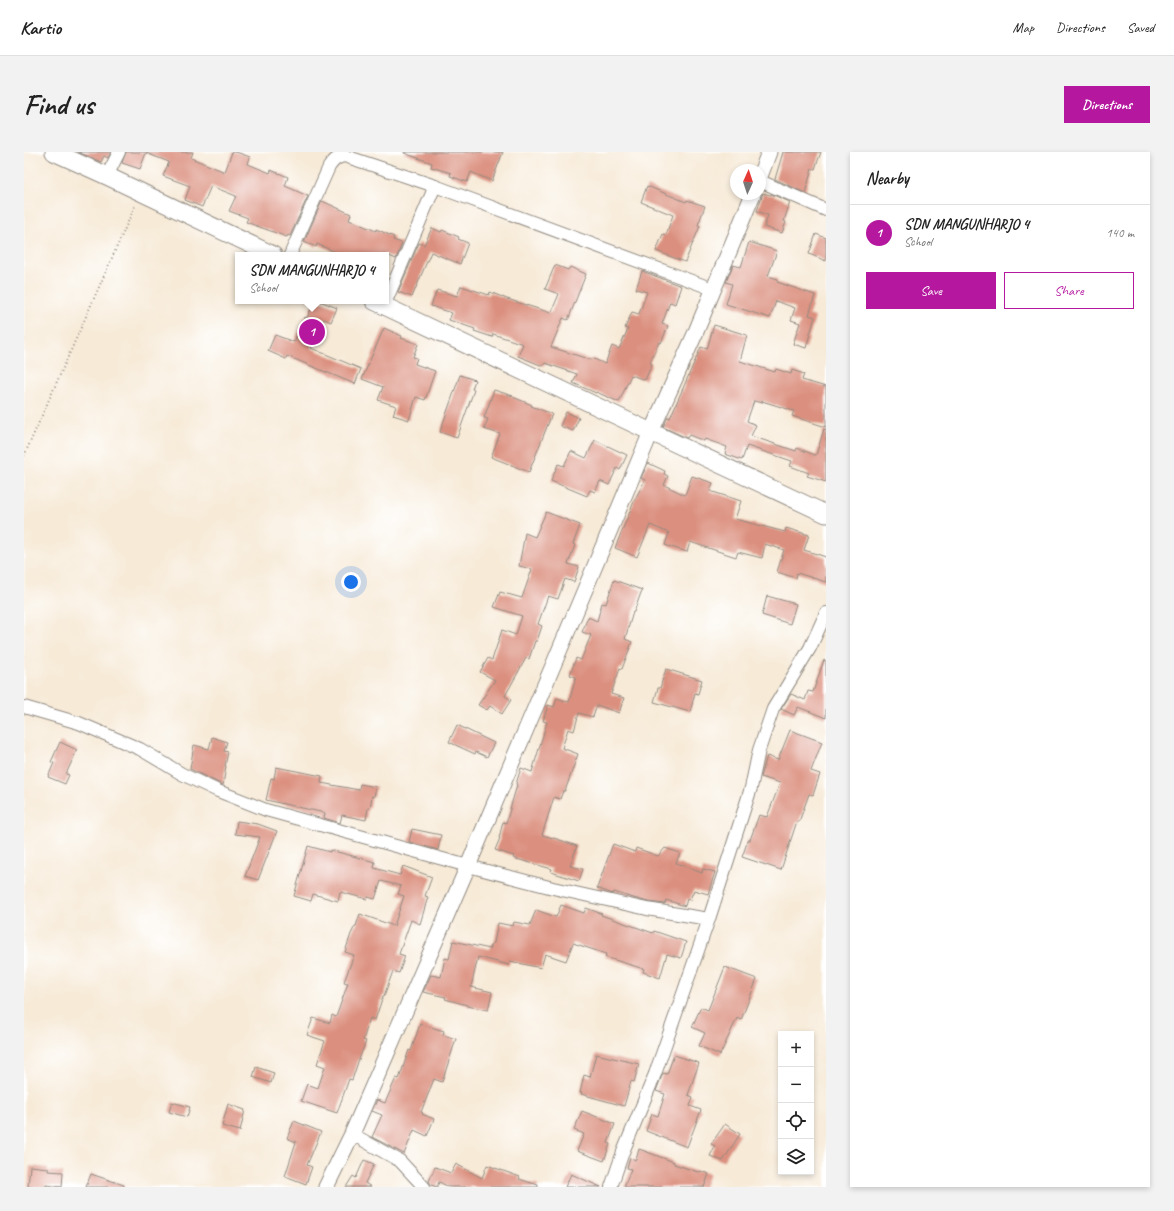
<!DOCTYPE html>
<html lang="en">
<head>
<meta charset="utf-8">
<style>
  body { margin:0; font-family:Caveat,sans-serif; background:#f2f2f2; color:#222 }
  .controls { position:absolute; right:12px; bottom:12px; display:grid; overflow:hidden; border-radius:0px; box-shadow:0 2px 6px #0003 }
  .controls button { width:36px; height:36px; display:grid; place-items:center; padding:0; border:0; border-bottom:1px solid #e0e0e0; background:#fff; color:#222; font:20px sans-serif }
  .compass { position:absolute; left:706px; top:12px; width:36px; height:36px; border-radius:50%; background:#fff; box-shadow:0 2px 6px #0003; rotate:3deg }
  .you { position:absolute; left:327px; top:430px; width:14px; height:14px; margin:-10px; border:3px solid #fff; border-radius:50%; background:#1a73e8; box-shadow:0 0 0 6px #1a73e833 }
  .badge { display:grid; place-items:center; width:26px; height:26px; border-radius:50%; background:#b5179e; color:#fff; font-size:13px; font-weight:700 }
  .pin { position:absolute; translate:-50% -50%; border:2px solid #fff; box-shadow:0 1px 4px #0006 }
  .popup { position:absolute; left:211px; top:100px; width:154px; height:52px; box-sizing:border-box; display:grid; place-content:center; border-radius:0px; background:#fff; filter:drop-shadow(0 1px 3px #0005); font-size:13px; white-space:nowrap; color:#767676 }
  .popup b { font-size:15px; color:#222 }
  .popup::after { content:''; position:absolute; left:50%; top:100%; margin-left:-8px; border:8px solid transparent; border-top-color:#fff }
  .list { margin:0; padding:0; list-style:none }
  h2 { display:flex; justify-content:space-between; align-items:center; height:52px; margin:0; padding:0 16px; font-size:17px }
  h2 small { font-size:13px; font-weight:400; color:#767676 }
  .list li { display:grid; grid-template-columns:26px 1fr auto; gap:12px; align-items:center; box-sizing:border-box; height:56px; padding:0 16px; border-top:1px solid #e0e0e0 }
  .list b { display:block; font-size:15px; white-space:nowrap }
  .list p { margin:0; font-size:13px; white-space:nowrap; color:#767676 }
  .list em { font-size:13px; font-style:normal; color:#767676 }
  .actions { display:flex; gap:8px; padding:12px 16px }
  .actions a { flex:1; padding:9px 0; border:1px solid #b5179e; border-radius:0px; text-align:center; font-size:14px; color:#b5179e }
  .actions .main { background:#b5179e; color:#fff }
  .icon { flex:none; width:22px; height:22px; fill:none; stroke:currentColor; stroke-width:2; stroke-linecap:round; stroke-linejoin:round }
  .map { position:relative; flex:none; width:802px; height:1035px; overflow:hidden; border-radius:0px }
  header { display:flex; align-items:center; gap:24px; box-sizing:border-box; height:56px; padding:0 20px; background:#fff; border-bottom:1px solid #e0e0e0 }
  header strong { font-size:19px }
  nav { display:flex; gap:22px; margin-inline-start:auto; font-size:14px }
  .intro { display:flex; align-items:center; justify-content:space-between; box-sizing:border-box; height:96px; padding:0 24px }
  h1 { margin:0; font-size:28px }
  .button { padding:10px 18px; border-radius:0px; background:#b5179e; color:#fff; font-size:14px; font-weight:700 }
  main { display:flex; gap:24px; padding:0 24px }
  aside { flex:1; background:#fff; border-radius:0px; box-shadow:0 2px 6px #0003 }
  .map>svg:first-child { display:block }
  .building { fill:#db907f }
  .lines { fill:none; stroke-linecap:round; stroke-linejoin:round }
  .minor-casing { stroke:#918a81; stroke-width:14 }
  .tertiary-casing { stroke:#918a81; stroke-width:17 }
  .secondary-casing { stroke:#918a81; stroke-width:19 }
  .path { stroke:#918a81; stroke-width:2; stroke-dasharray:1 3; stroke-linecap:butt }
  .minor { stroke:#fff; stroke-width:12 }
  .tertiary { stroke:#fff; stroke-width:15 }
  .secondary { stroke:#fff; stroke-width:17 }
</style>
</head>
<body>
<header>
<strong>Kartio</strong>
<nav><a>Map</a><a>Directions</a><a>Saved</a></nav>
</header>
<div class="intro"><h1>Find us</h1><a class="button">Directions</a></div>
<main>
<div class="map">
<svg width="802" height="1035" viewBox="0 0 802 1035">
  <rect width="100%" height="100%" fill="#fff"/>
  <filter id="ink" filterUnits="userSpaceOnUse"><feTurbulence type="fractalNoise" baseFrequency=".025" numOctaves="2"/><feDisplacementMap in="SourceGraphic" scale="8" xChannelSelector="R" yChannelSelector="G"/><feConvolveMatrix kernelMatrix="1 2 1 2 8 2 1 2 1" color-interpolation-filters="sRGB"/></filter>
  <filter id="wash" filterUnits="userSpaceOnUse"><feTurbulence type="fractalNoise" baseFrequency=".012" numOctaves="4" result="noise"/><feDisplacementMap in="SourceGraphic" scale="16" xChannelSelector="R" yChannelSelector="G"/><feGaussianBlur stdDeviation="0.9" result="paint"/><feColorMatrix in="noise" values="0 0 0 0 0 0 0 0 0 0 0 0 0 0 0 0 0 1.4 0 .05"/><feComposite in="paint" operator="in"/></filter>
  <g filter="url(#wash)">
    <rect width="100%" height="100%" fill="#f7ead7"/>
    <g id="blocks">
      <g class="building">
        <path d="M54 0H87L84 6 80 4 77 10Z"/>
        <path d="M102 0H169L167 6 201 20 208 0H212L226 5 224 12 246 21 247 18 264 25 261 34 284 44 266 84 264 83 263 85 222 70 224 66 205 59 212 44 187 34 178 55 161 48 166 34 139 24 145 10 122 1 116 17 98 11Z"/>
        <path d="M380 0H479L468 29 447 20 443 30 426 24 427 21 407 15 408 11 380 1Z"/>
        <path d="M759 0H797L791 17H788L781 41 751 27Z"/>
        <path d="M623 34 662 50 663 48 681 54 674 73 676 74 661 110 632 99 639 82 642 83 649 63 617 50Z"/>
        <path d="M739 41 746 43 747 42 766 50 760 69 762 70 758 81 740 75 744 63 733 59Z"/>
        <path d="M298 49 327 62 325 68 352 79V77L370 85 369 88 378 91 372 107 363 103H318L293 92 292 95 280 90Z"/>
        <path d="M408 76 417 80 418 78 435 85 434 87 444 91 436 112 407 100 388 145 374 140 395 91 400 93Z"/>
        <path d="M792 82 802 86V109L785 102Z"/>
        <path d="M725 90 753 99 744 124 754 127 753 130 791 143 785 163 791 165 782 196 769 192 776 171 767 168 771 156 752 149 746 166 702 152 708 132 702 130 709 113 717 115Z"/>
        <path d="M531 113 544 118 546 115 562 122 544 168 539 166 527 195 567 208 568 206 581 212 588 194 595 197 604 177 601 176 608 160 615 162 623 140 612 137 618 119 657 134 651 152 646 150 638 172 644 174 637 191 635 190 626 210 628 212 621 228 607 223 595 250 572 240V241L549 231 553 222 521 211 519 214 494 204 499 192 469 182 468 185 450 179 451 177 425 168 428 161 407 154 413 138 433 144 437 134 465 143 466 140 483 147 527 161 535 142 521 137Z"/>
        <path d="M290 149H296L313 156 307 170 300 167 287 196 337 217 331 232 263 204 262 207 244 199 251 183 270 190 281 165 283 166Z"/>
        <path d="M690 173 723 183 716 209 751 220 752 217 767 222 768 218 780 222 778 228 802 235V275L768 264 770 259 738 249V251L730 249 723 269 732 273 727 284 772 299 773 296 791 303H792L800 277H802V330L783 324 785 321 766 314 768 309 723 294 718 308 701 302 703 295 681 287 680 289 665 283 663 286 639 275 644 265 646 266 677 195 683 197Z"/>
        <path d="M360 176 378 184 377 186 394 192 389 205 393 206 391 212 411 219 401 248 392 245 385 268 369 263 372 254 354 248 359 235 338 227Z"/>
        <path d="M436 223 451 228 448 237 450 238 433 286 416 280Z"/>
        <path d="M470 238 489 244V245L508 253 507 254 528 262 505 320 467 305 476 282 460 277 464 267 460 266Z"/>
        <path d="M542 260 555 266 549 279 536 274Z"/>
        <path d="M571 288 603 303 596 318 593 316 585 333 576 329 571 340 566 338 563 344 527 329 534 312 540 314 547 299 562 306Z"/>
        <path d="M624 311 641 319 640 322 644 324 640 333 661 343 668 324 689 331 686 339 717 349 711 367 761 380 762 376 785 383 780 398 802 405V430L773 421 772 426 753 420 760 398 741 392 738 406 714 400 712 405 666 390 663 400 641 393 645 381 626 373 613 405 591 396 611 347 621 328 617 326Z"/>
        <path d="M522 360 556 373 549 392 551 393 544 412 555 415 550 430 541 427 534 447 524 444 514 472 518 474 513 489H511L505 507 502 506 481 544 487 548 478 562 466 554 463 558 454 553 471 528 456 520 464 506 468 508 478 478 492 483 498 464 470 455 476 440 498 446 508 417 495 414 501 381 511 385Z"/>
        <path d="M590 428 618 438 610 460H609L601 487 608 490 598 517 596 516 587 542 600 546 595 561 573 553 569 565 555 561 550 579 544 577 538 596 554 602 541 639H539L536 647 530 645 518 683 533 687 553 694 546 714 559 717 555 729 527 720 528 717 489 706 490 704 471 698 476 686H475L479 670 482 671 493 633 492 632 497 616 508 620 523 570 519 569 524 553 530 555 533 546 545 550 552 525 546 523 552 506 557 508 567 483 558 480 564 465 573 469 578 451 582 452Z"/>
        <path d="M743 444 772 452 766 472 738 463Z"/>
        <path d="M800 508 802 509V566L774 555 770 563 757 557 767 542 781 548 784 539 789 540Z"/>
        <path d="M642 517 678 528 674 542 671 541 666 560 630 550 634 536H636Z"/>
        <path d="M433 573 470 591 463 605 452 600 451 602 425 590Z"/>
        <path d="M766 578 798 590 787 619 796 622 789 643 785 642 775 670 773 669 757 718 718 705 724 688H726L735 663 743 665 756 631 737 625 743 604 754 608Z"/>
        <path d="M188 585 203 590 200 599 204 600 201 614H202L199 633 166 617 170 593 185 597Z"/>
        <path d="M36 590 53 598 42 622 45 623 41 632 24 625 30 611 27 610Z"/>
        <path d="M252 615 298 624 297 631 335 638 336 632 352 635 350 645 348 644 346 656H344L342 668 318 663 316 671 300 666 301 661 242 648 247 626 250 627Z"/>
        <path d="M213 669 234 672 253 679 234 728 221 724 236 685 211 682Z"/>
        <path d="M388 677 417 683 414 698 385 690Z"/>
        <path d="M589 692 611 700 612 696 634 704 641 696 656 701 652 711 678 721 679 717 691 720 684 742 670 738 669 742H668L666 748 663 747 661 754 642 748 641 752 624 750 606 745 590 740 589 742 586 741 573 736Z"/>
        <path d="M284 694 306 700V698L351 710 350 716 376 723 379 714 408 725 401 744 404 745 396 772 387 768 375 802 381 804 375 821 369 819 360 844H359L351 868 346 866 339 888 342 889 334 910 328 928 325 927 313 961 277 949 283 932 294 936 301 915 293 912 301 889 283 883 289 866 306 871 308 863 312 865 324 831 320 830 330 803 321 800 327 782 331 774H332L336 762 370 774 380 744 374 742 377 734 357 729 351 747 344 745 343 747 316 740 314 749 289 742 287 749 270 744Z"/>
        <path d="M537 753 560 761 562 756 578 762 577 763 629 781 630 779 662 790 657 806 643 802 636 826 619 820 620 817 581 805 582 802 549 791 542 809 521 802 517 816 486 809 485 813 454 805 447 835 468 840 464 858 443 854V853L421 847 422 845 399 840 407 823 417 825 421 806 425 807 429 789 466 797 468 791H470L474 771 489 774 490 770 506 773 512 758 532 765Z"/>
        <path d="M701 815 733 827 717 868 713 866 696 903 675 894 681 881 668 875 677 855 684 858Z"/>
        <path d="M396 872 420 879 419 883 432 887 418 930 410 927 397 960 399 961 398 962 410 967 403 984 390 978 380 1002 348 985 358 963 348 959 353 948 361 951 372 926 375 927 385 898 387 899Z"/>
        <path d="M572 902 615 912 610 930 607 929 600 954 557 942 558 941H556L560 923 566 925Z"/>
        <path d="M650 903 675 911 664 943 669 945 666 954 677 958 663 995 622 979 628 962 634 964 641 942 632 939 639 921 643 922Z"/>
        <path d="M232 915 250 921 247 931 229 925Z"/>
        <path d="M148 950 166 955 163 965 145 960Z"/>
        <path d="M204 952 221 958 216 979 198 974Z"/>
        <path d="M558 959 591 972 584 991 586 992 580 1009 553 999 560 982 550 978Z"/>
        <path d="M270 969 297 980 283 1013 288 1015 282 1032 261 1024 272 990 263 986Z"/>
        <path d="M701 972 716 982 699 1009 686 1004 691 994 687 992Z"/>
        <path d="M615 997 650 1010V1012L674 1020 676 1019 685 1022 680 1035H600L607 1017 603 1016 606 1006 612 1008Z"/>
        <path d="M340 1008 350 1012 341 1031 347 1035H322L329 1024 332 1026Z"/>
        <path d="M432 1012 458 1026 463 1013 496 1025 495 1027 514 1033V1035H425L415 1030 413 1035 407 1033 405 1029 411 1015 427 1021Z"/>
        <path d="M6 1014 24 1016V1019L39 1020 38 1035 22 1033V1035H4Z"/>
        <path d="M67 1022 100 1033V1035H62Z"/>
        <path d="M547 1022 577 1035H541Z"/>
      </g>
    </g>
  </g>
  <g filter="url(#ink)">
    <use href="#blocks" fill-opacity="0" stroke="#918a81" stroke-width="1"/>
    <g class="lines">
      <g class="minor-casing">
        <g id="minor">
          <path d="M83 24 95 0"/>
          <path d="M736 29 802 58"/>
          <path d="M266 103 305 15C310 8 313 5 321 4L411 34 689 137"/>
          <path d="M360 154 411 34"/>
          <path d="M0 555 55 571 116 597 158 622 194 639 242 658 444 714 529 736 623 757 685 767"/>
          <path d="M328 982 376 1009 400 1035"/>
          <path d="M587 1035 599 1000 631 922 685 767 727 636 735 598 749 557 786 496 802 461"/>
        </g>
      </g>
      <g class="tertiary-casing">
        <g id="tertiary">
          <path d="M736 24 745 0"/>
          <path d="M302 1035 328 982 444 714 531 509 627 280 671 182 729 42"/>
        </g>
      </g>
      <g class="secondary-casing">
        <g id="secondary">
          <path d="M30 0 83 24 249 103"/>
          <path d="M350 149 627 280 802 362"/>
        </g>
      </g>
      <path class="path" d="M0 304 111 54"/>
      <use href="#minor" class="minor"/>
      <use href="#tertiary" class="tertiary"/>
      <use href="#secondary" class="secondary"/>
    </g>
  </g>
</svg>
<div class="controls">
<button>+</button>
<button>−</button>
<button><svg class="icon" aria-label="locate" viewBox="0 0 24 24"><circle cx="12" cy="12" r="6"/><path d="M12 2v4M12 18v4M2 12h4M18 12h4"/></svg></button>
<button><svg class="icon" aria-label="layers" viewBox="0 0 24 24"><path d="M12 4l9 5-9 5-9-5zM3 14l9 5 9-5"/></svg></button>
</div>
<svg class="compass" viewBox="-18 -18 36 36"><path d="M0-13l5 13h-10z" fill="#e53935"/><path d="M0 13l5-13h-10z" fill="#767676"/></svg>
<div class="you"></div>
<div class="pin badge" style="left:288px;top:180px">1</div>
<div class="popup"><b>SDN MANGUNHARJO 4</b>School</div>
</div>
<aside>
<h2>Nearby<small></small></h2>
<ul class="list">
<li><span class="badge">1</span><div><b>SDN MANGUNHARJO 4</b><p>School</p></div><em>140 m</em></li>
</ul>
<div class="actions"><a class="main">Save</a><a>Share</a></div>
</aside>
</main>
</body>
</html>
